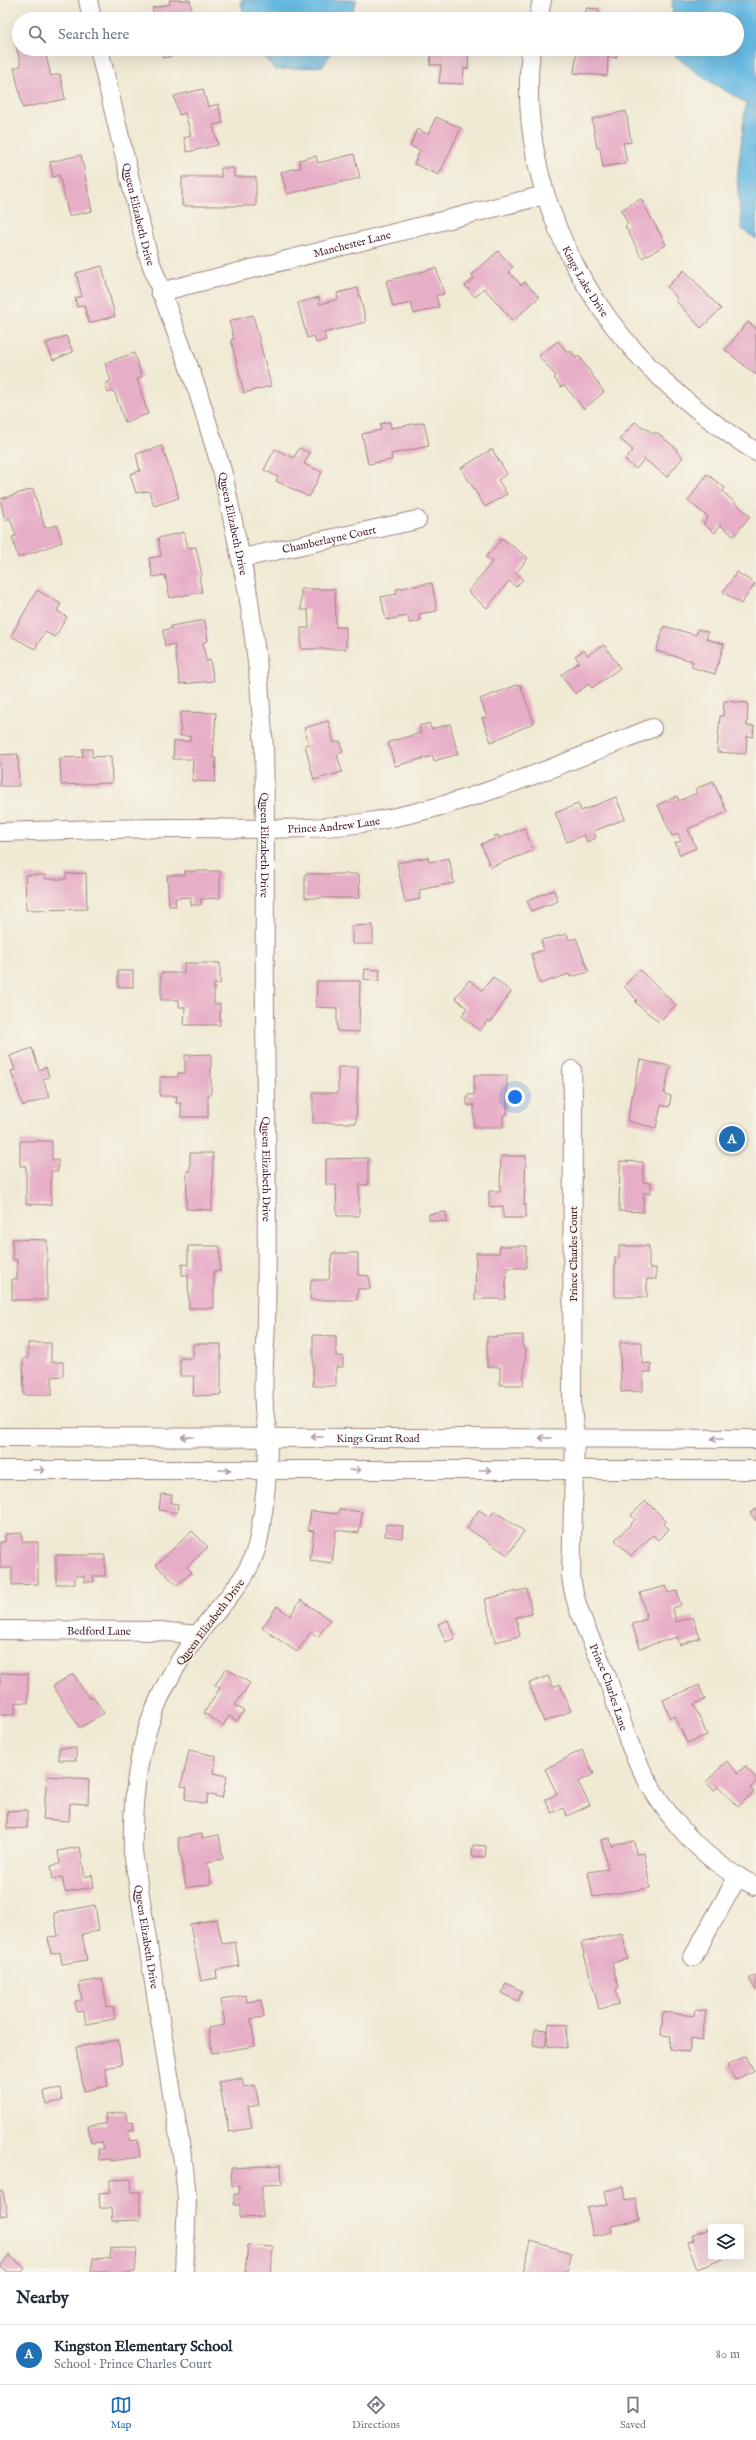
<!DOCTYPE html>
<html lang="en">
<head>
<meta charset="utf-8">
<style>
  body { margin:0; font-family:"IM FELL English",serif; background:#f2f2f3; color:#1f2937 }
  .controls { position:absolute; right:12px; bottom:12px; display:grid; overflow:hidden; border-radius:4px; box-shadow:0 4px 16px #0002 }
  .controls button { width:36px; height:36px; display:grid; place-items:center; padding:0; border:0; border-bottom:1px solid #e0e1e3; background:#fff; color:#1f2937; font:20px sans-serif }
  .you { position:absolute; left:515px; top:1097px; width:14px; height:14px; margin:-10px; border:3px solid #fff; border-radius:50%; background:#1a73e8; box-shadow:0 0 0 6px #1a73e833 }
  .badge { display:grid; place-items:center; width:26px; height:26px; border-radius:50%; background:#1f6fb2; color:#fff; font-size:13px; font-weight:700 }
  .pin { position:absolute; translate:-50% -50%; border:2px solid #fff; box-shadow:0 1px 4px #0006 }
  .list { margin:0; padding:0; list-style:none }
  h2 { display:flex; justify-content:space-between; align-items:center; height:52px; margin:0; padding:0 16px; font-size:17px }
  h2 small { font-size:13px; font-weight:400; color:#747a83 }
  .list li { display:grid; grid-template-columns:26px 1fr auto; gap:12px; align-items:center; box-sizing:border-box; height:60px; padding:0 16px; border-top:1px solid #e0e1e3 }
  .list b { display:block; font-size:15px; white-space:nowrap }
  .list p { margin:0; font-size:13px; white-space:nowrap; color:#747a83 }
  .list em { font-size:13px; font-style:normal; color:#747a83 }
  .icon { flex:none; width:22px; height:22px; fill:none; stroke:currentColor; stroke-width:2; stroke-linecap:round; stroke-linejoin:round }
  .map { position:relative; flex:none; width:756px; height:2272px; overflow:hidden }
  .search { position:absolute; background:#fff; box-shadow:0 4px 16px #0002; left:12px; right:12px; top:12px; height:44px; display:flex; align-items:center; gap:10px; box-sizing:border-box; padding:0 14px; border-radius:22px; color:#747a83; font-size:15px }
  .sheet { height:112px; background:#fff }
  nav { display:flex; justify-content:space-around; align-items:center; box-sizing:border-box; height:56px; border-top:1px solid #e0e1e3; background:#fff; font-size:11px; color:#747a83 }
  nav a { display:grid; justify-items:center; gap:2px }
  nav .on { color:#1f6fb2 }
  .map>svg:first-child { display:block }
  .water { fill:#66b9e2; stroke:#586c86 }
  .building { fill:#e7aec7 }
  .lines { fill:none; stroke-linecap:round; stroke-linejoin:round }
  .minor-casing { stroke:#9d8480; stroke-width:20 }
  .minor { stroke:#fff; stroke-width:18 }
  .oneway { stroke:#ae9aa0 }
  .labels { text-anchor:middle; stroke-width:3.5; stroke-linejoin:round; paint-order:stroke }
  .street-label { font-size:11px; fill:#4a1f2b; stroke:#f7f3e8 }
</style>
</head>
<body>
<div class="map">
<svg width="756" height="2272" viewBox="0 0 756 2272">
  <rect width="100%" height="100%" fill="#f7f3e8"/>
  <filter id="ink" filterUnits="userSpaceOnUse"><feTurbulence type="fractalNoise" baseFrequency=".025" numOctaves="2"/><feDisplacementMap in="SourceGraphic" scale="8" xChannelSelector="R" yChannelSelector="G"/><feConvolveMatrix kernelMatrix="1 2 1 2 8 2 1 2 1" color-interpolation-filters="sRGB"/></filter>
  <filter id="wash" filterUnits="userSpaceOnUse"><feTurbulence type="fractalNoise" baseFrequency=".012" numOctaves="4" result="noise"/><feDisplacementMap in="SourceGraphic" scale="16" xChannelSelector="R" yChannelSelector="G"/><feGaussianBlur stdDeviation="0.9" result="paint"/><feColorMatrix in="noise" values="0 0 0 0 0 0 0 0 0 0 0 0 0 0 0 0 0 1.4 0 .05"/><feComposite in="paint" operator="in"/></filter>
  <g filter="url(#wash)">
    <rect width="100%" height="100%" fill="#f0ead4"/>
    <g class="water">
      <path d="M241 0H357L349 19H244Z"/>
      <path d="M672 0H756V239L742 229 737 179 746 103 704 78 674 55V49H737V19H673Z"/>
      <path d="M258 49H333L323 66 275 70Z"/>
    </g>
    <g id="blocks">
      <g class="building">
        <path d="M169 0H190L192 11 181 14 183 19H155L152 8 170 4Z"/>
        <path d="M587 8 599 9V18L603 19H583Z"/>
        <path d="M19 35V49H48V51L45 52 51 76 60 74 65 99 23 108 14 68 21 66 14 37Z"/>
        <path d="M161 49H190L191 52 163 58Z"/>
        <path d="M431 49H469L468 69 464 68 463 84 439 83 441 65H430Z"/>
        <path d="M577 49H617L616 58 608 57 607 76 574 73Z"/>
        <path d="M203 89 208 107 218 104 223 123 213 125 218 145 187 152 184 138 191 136 185 113 179 115 174 96Z"/>
        <path d="M626 111 631 142 623 143 627 163 603 167 600 148H597L592 119Z"/>
        <path d="M436 117 461 128 439 175 414 164 420 150 410 146 417 129 428 134Z"/>
        <path d="M354 154 360 178 287 194 281 172 301 167 299 160 316 156 318 163Z"/>
        <path d="M81 155 92 211 69 216 59 175 53 177 50 162Z"/>
        <path d="M221 168H234V177H256V206H182V177H221Z"/>
        <path d="M641 199 666 245 642 258 625 226 628 224 621 210Z"/>
        <path d="M498 251 513 267 508 271 521 285 525 282 539 297 513 321 484 288 475 297 465 286 474 278 472 275Z"/>
        <path d="M102 266 115 316 89 323 84 305 77 307 75 298 82 296 76 273Z"/>
        <path d="M436 268 444 294 436 296 439 307 414 314 411 303 393 307 386 281Z"/>
        <path d="M684 270 721 309 701 328 676 301 678 299 667 287Z"/>
        <path d="M358 288 366 322 324 333 326 340 316 343 314 336 307 338 298 303 319 297 320 304 338 299 337 293Z"/>
        <path d="M253 315 271 386 244 393 231 340 234 339 229 321Z"/>
        <path d="M748 322 756 328V375L725 350Z"/>
        <path d="M66 336 73 352 53 360 46 343Z"/>
        <path d="M558 341 568 353 571 351 576 358 579 356 604 392 584 409 564 385 561 387 554 378 556 376 539 356Z"/>
        <path d="M134 353 142 377 137 379 148 414 125 422 114 391 108 393 105 384 111 381 105 363Z"/>
        <path d="M390 422 391 428 424 422 429 446 391 454 392 460 368 464 362 434 381 430 380 424Z"/>
        <path d="M635 422 654 434 656 432 677 449 676 451 683 457 667 477 644 459 636 469 625 460 633 450 620 439Z"/>
        <path d="M162 446 179 498 154 506 149 491 136 493 130 474 140 471 136 454Z"/>
        <path d="M299 448 310 453 304 464 322 472 309 497 276 481 278 477 264 470 275 449 294 458Z"/>
        <path d="M492 449 507 474 498 480 507 494 485 507 461 468Z"/>
        <path d="M707 474 725 488 723 492 750 516 734 536 720 525 715 533 703 524 708 517 688 501Z"/>
        <path d="M33 489 45 528 57 525 62 542 18 558 12 537 16 536 10 518 5 520 0 499Z"/>
        <path d="M184 532 188 548 196 547 202 576 199 577 202 592 170 598 165 575 153 577 149 558 161 556 158 538Z"/>
        <path d="M502 538 528 558 516 573 523 579 516 587 509 581 487 608 468 592 492 562 486 557Z"/>
        <path d="M737 572 755 584 741 604 723 592Z"/>
        <path d="M432 583 437 611 419 614 420 621 409 623 408 616 386 620 381 597 397 594 396 589Z"/>
        <path d="M301 589H335L336 627H346V649H301V628H309L308 610H301Z"/>
        <path d="M37 590 61 604 57 611 67 617 55 637 45 632 35 649 11 636Z"/>
        <path d="M205 620 208 641 203 642 206 661 210 660 214 681 180 684 174 644 165 646 163 630 171 629V626Z"/>
        <path d="M664 626 696 635 698 629 708 632 706 639 724 644 715 674 691 667 693 661 656 651Z"/>
        <path d="M604 645 620 668 592 688 589 684 575 694 561 675 579 662 575 656 584 650 588 655Z"/>
        <path d="M520 684 534 723 491 742 482 718 487 717 480 699Z"/>
        <path d="M724 701 748 703 747 726H754L753 737 747 736 746 754 717 752 720 716H723Z"/>
        <path d="M181 712 216 713 213 758H216L215 782 192 781 193 759H173L174 741H190V736H180Z"/>
        <path d="M328 721 334 743 340 741 343 752 337 754 342 772 314 780 305 745 309 744 304 728Z"/>
        <path d="M429 723 431 729 450 724 458 754 434 761 433 756 395 766 388 742 421 733 419 726Z"/>
        <path d="M82 749H92V757L111 756 112 783 61 785 60 758 83 757Z"/>
        <path d="M18 754 19 786H0V755Z"/>
        <path d="M713 781 727 812 688 829 696 848 680 855 675 843 681 841 678 834 672 836 658 805 677 796 679 801 697 793 695 789Z"/>
        <path d="M616 797 625 819 594 831 596 838 587 842 584 835 567 842 555 813 578 804 581 811Z"/>
        <path d="M525 828 533 851 490 867 481 844 495 839 494 836 498 835 499 838Z"/>
        <path d="M428 857 429 862 449 858 454 883 419 890 420 899 405 902 397 863Z"/>
        <path d="M185 871H220V898L201 899V905H191V897L175 898 176 906H169L167 875H185Z"/>
        <path d="M86 873 87 909 26 910 25 875H45L46 879H66V874Z"/>
        <path d="M305 874H359L360 898H305Z"/>
        <path d="M554 890 558 901 531 911 527 900Z"/>
        <path d="M373 925V944H352V926Z"/>
        <path d="M567 934 569 940 576 938 589 972 570 977 569 974 540 984 531 954 544 950 541 940Z"/>
        <path d="M184 963H220V984H214V1004H220V1025H184L185 1007H179V1000H161V973H184Z"/>
        <path d="M365 969 380 970 379 981 364 979Z"/>
        <path d="M640 970 676 1005 659 1022 635 1002 637 1000 624 986Z"/>
        <rect x="118" y="971" width="15" height="16"/>
        <path d="M493 977 511 992 491 1022 488 1020 480 1031 462 1016 467 1008 455 998 469 980 482 990Z"/>
        <path d="M317 981H360L359 1032 337 1031V1008L316 1007Z"/>
        <path d="M32 1048 39 1070 46 1067 49 1077 43 1079 49 1097 23 1106 11 1071 15 1070 10 1056Z"/>
        <path d="M211 1054V1095H208V1117H181V1103H176L177 1096H160V1077H178V1073H185V1055Z"/>
        <path d="M640 1060 670 1066 664 1094 671 1096 669 1107 661 1105 656 1128 627 1121Z"/>
        <path d="M338 1067H358L356 1123H313V1093H338Z"/>
        <path d="M474 1075H507V1115H503V1127H474V1105H467V1095H474Z"/>
        <path d="M20 1141H52V1160H58V1171H51V1205L26 1204V1166H20Z"/>
        <path d="M190 1153H213L212 1210 186 1209 187 1171H190Z"/>
        <path d="M501 1156H526L524 1205 526 1204V1218H503V1206L489 1207V1191H500Z"/>
        <path d="M368 1158V1185H359V1216H337L336 1185H326V1159Z"/>
        <path d="M620 1161 643 1162V1182L651 1183V1193H644L643 1212 619 1211Z"/>
        <path d="M446 1212 447 1222 429 1220V1214Z"/>
        <path d="M12 1239 47 1240V1300H12V1279H17V1260H13Z"/>
        <path d="M188 1246H220V1271H214V1308H189L188 1275H182V1264L188 1265Z"/>
        <path d="M500 1246H526V1268H507L505 1299H475L476 1253H499Z"/>
        <path d="M619 1246H649V1268H656V1279H647V1297H615V1257L619 1258Z"/>
        <path d="M332 1253H358V1275L369 1276 370 1289H358L357 1300H310L311 1280H329Z"/>
        <path d="M313 1335 336 1336V1356H343V1367H336V1386H313Z"/>
        <path d="M523 1335V1348H526L523 1385H500V1367H487V1337Z"/>
        <path d="M620 1342H642V1364L651 1363V1372H643V1391L621 1392Z"/>
        <path d="M28 1343H51V1362H63V1376L52 1377V1395H24L23 1359 28 1358Z"/>
        <path d="M193 1344H221V1395L193 1396 194 1376H180V1358H193Z"/>
        <path d="M161 1494 172 1495 171 1503 178 1504 177 1513 159 1510Z"/>
        <path d="M646 1501 666 1521 664 1524 669 1529 658 1540 653 1535 631 1556 615 1540 635 1520 631 1515Z"/>
        <path d="M339 1509 362 1512 359 1533 336 1530 332 1563 310 1560 314 1531 308 1530 311 1511 338 1514Z"/>
        <path d="M756 1509V1521L750 1513Z"/>
        <path d="M479 1510 490 1517 494 1511 524 1531 508 1555 467 1528Z"/>
        <path d="M386 1524 403 1526 402 1538 385 1536Z"/>
        <path d="M192 1531 208 1547 187 1567 192 1572 177 1585 156 1565Z"/>
        <path d="M22 1533V1542H38V1584L12 1585V1568H0V1542H5V1534Z"/>
        <path d="M56 1555H105V1576H93L94 1582H84V1576H75V1584H56Z"/>
        <path d="M666 1586 668 1593 677 1591 681 1605 673 1608 676 1622 693 1617 700 1638 680 1645 677 1637 640 1648 632 1624 647 1619 640 1593Z"/>
        <path d="M527 1589 532 1614 516 1617 520 1636 495 1642 485 1599Z"/>
        <path d="M301 1600 330 1620 318 1637 311 1632 297 1652 262 1628 277 1606 290 1616Z"/>
        <path d="M448 1620 455 1638 446 1642 438 1624Z"/>
        <path d="M226 1668 250 1683 235 1705 244 1711 237 1721 229 1716 223 1726 204 1713 220 1688 215 1685Z"/>
        <path d="M0 1673 28 1674V1703L15 1702V1715H0Z"/>
        <path d="M73 1674 89 1698 93 1696 104 1713 80 1728 53 1686Z"/>
        <path d="M548 1676 553 1687 560 1684 571 1711 544 1722 529 1683Z"/>
        <path d="M699 1685 705 1700 694 1704 707 1735 687 1743 675 1716 670 1718 663 1700Z"/>
        <rect x="59" y="1748" width="17" height="12"/>
        <path d="M189 1750 216 1756 213 1773 227 1776 222 1798 208 1794 206 1804 185 1799 187 1787 181 1786Z"/>
        <path d="M582 1750 594 1774 578 1782 590 1805 567 1816 563 1808 552 1813 545 1800 557 1794 545 1769Z"/>
        <path d="M727 1761 738 1773 745 1766 756 1778V1782L750 1788 754 1792 738 1807 718 1786 714 1791 706 1782Z"/>
        <path d="M47 1776 89 1779 88 1804 70 1803 69 1821 43 1819Z"/>
        <path d="M27 1810V1828L7 1829V1811Z"/>
        <path d="M202 1834V1838L219 1835 223 1859 207 1862 211 1884 186 1888 178 1838Z"/>
        <path d="M610 1838 612 1847 614 1844 634 1841 636 1854 644 1853 650 1888 593 1897 588 1872 608 1869 601 1840Z"/>
        <path d="M473 1845 486 1846 485 1857 472 1856Z"/>
        <path d="M80 1847 85 1877 92 1875 94 1887 65 1892 62 1877 53 1879 51 1866 60 1864 58 1851Z"/>
        <path d="M95 1905 99 1931 82 1934 87 1960 62 1964 60 1952 51 1954 48 1937 58 1936 54 1913Z"/>
        <path d="M217 1919 222 1944 235 1942 239 1966 216 1970 217 1978 201 1981 190 1924Z"/>
        <path d="M622 1933 628 1959 612 1963 619 1988 616 1989 619 2004 599 2009 581 1943Z"/>
        <path d="M756 1975V1991L749 1979Z"/>
        <path d="M102 1979 107 2008 113 2007 115 2019 86 2024 84 2011 77 2012 75 2001 82 2000 79 1983Z"/>
        <path d="M506 1983 522 1991 518 2001 502 1993Z"/>
        <path d="M246 1995 247 2002 261 2000 264 2017 251 2019 255 2046 212 2053 208 2028 225 2025 221 1999Z"/>
        <path d="M695 2010 706 2011 702 2040 691 2038 689 2052 670 2049 671 2036 661 2035 663 2012 694 2016Z"/>
        <path d="M549 2023 567 2025 566 2048 547 2046Z"/>
        <path d="M535 2029 547 2030 545 2047 533 2045Z"/>
        <path d="M118 2040 122 2065 105 2068 108 2086 84 2091 76 2047Z"/>
        <path d="M745 2056 753 2071 735 2080 727 2065Z"/>
        <path d="M242 2078 244 2087 255 2085 259 2105 248 2107 252 2128 229 2132 219 2082Z"/>
        <path d="M60 2088 62 2101 46 2104 44 2091Z"/>
        <path d="M126 2112 127 2123 133 2122 134 2131H128L130 2141 138 2140 140 2157 111 2161V2159L99 2160 98 2149H103L102 2142 91 2143 88 2126 106 2124 105 2114Z"/>
        <path d="M281 2165 282 2184 262 2185V2217L240 2218V2205H234V2194H239V2186H232L231 2168Z"/>
        <path d="M131 2179 132 2192H140V2220L112 2221 111 2208H100L99 2193 110 2192V2180Z"/>
        <path d="M623 2187 625 2201 636 2199 640 2220 611 2226 612 2232 593 2236 587 2208 608 2204 605 2191Z"/>
        <path d="M3 2191 7 2215 0 2216V2192Z"/>
        <path d="M711 2228V2257H728L697 2269 687 2242 693 2240 691 2236Z"/>
        <path d="M531 2241 572 2253 567 2272H523Z"/>
        <path d="M248 2245 273 2247 271 2272H245Z"/>
        <path d="M111 2247 137 2249 135 2272H91L93 2258 110 2259Z"/>
        <path d="M9 2255 25 2268 22 2272H7L0 2266Z"/>
      </g>
    </g>
  </g>
  <g filter="url(#ink)">
    <use href="#blocks" fill-opacity="0" stroke="#9d8480" stroke-width="1"/>
    <g class="lines">
      <g class="minor-casing">
        <g id="minor">
          <path d="M88 0 92 19"/>
          <path d="M538 19 542 0"/>
          <path id="s1" d="M99 49 148 255 198 392 223 474 248 593 258 669 264 748C266 836 264 924 265 1012 266 1115 268 1218 266 1321 265 1349 262 1378 264 1407 264 1418 268 1429 268 1441 268 1471 265 1502 260 1532 253 1578 225 1598 199 1633 146 1702 131 1767 133 1852L184 2168 187 2198 184 2272"/>
          <path id="s2" d="M531 49C517 173 574 298 665 382 693 408 724 431 756 452"/>
          <path id="s3" d="M160 292 545 195"/>
          <path id="s4" d="M242 558 417 520"/>
          <path id="s5" d="M0 832C62 830 123 828 185 828 246 828 308 832 369 822 464 807 562 764 652 728"/>
          <path id="s6" d="M572 1070 573 1096 572 1407 575 1438 571 1576C575 1610 590 1636 603 1667 614 1693 620 1721 631 1747 655 1805 698 1860 756 1886"/>
          <path id="s7" d="M0 1437 756 1439"/>
          <path d="M0 1470H756"/>
          <path id="s8" d="M0 1630 159 1631 197 1635"/>
          <path d="M693 1957 738 1876"/>
        </g>
      </g>
      <use href="#minor" class="minor"/>
    </g>
    <defs><path id="oneway-shaft" d="M-6 0H5M1.5-3L5.5 0L1.5 3" fill="none" stroke-width="1.6" stroke-linecap="round" stroke-linejoin="round"/></defs>
    <g class="oneway">
      <use href="#oneway-shaft" transform="translate(187 1437) rotate(180)"/>
      <use href="#oneway-shaft" transform="translate(317 1437) rotate(-180)"/>
      <use href="#oneway-shaft" transform="translate(545 1438) rotate(-180)"/>
      <use href="#oneway-shaft" transform="translate(717 1439) rotate(180)"/>
      <use href="#oneway-shaft" transform="translate(39 1470)"/>
      <use href="#oneway-shaft" transform="translate(225 1470)"/>
      <use href="#oneway-shaft" transform="translate(355 1470)"/>
      <use href="#oneway-shaft" transform="translate(485 1470)"/>
    </g>
  </g>
  <g class="labels">
    <g class="street-label">
      <text dy="4" stroke="none"><textPath href="#s1" startOffset="170">Queen Elizabeth Drive</textPath></text>
      <text dy="4" stroke="none"><textPath href="#s3" startOffset="198">Manchester Lane</textPath></text>
      <text dy="4" stroke="none"><textPath href="#s2" startOffset="243">Kings Lake Drive</textPath></text>
      <text dy="4" stroke="none"><textPath href="#s1" startOffset="494">Queen Elizabeth Drive</textPath></text>
      <text dy="4" stroke="none"><textPath href="#s4" startOffset="89">Chamberlayne Court</textPath></text>
      <text dy="4" stroke="none"><textPath href="#s5" startOffset="334">Prince Andrew Lane</textPath></text>
      <text dy="4" stroke="none"><textPath href="#s1" startOffset="818">Queen Elizabeth Drive</textPath></text>
      <text dy="4" stroke="none"><textPath href="#s1" startOffset="1142">Queen Elizabeth Drive</textPath></text>
      <text transform="translate(573 1254) rotate(-90)" y="4">Prince Charles Court</text>
      <text dy="4" stroke="none"><textPath href="#s7" startOffset="378">Kings Grant Road</textPath></text>
      <text transform="translate(210 1622) rotate(-53)" y="4">Queen Elizabeth Drive</text>
      <text dy="4" stroke="none"><textPath href="#s8" startOffset="99">Bedford Lane</textPath></text>
      <text dy="4" stroke="none"><textPath href="#s6" startOffset="624">Prince Charles Lane</textPath></text>
      <text dy="4" stroke="none"><textPath href="#s1" startOffset="1945">Queen Elizabeth Drive</textPath></text>
    </g>
  </g>
</svg>
<div class="controls">
<button><svg class="icon" aria-label="layers" viewBox="0 0 24 24"><path d="M12 4l9 5-9 5-9-5zM3 14l9 5 9-5"/></svg></button>
</div>
<div class="you"></div>
<div class="pin badge" style="left:732px;top:1139px">A</div>
<div class="search"><svg class="icon" aria-label="search" viewBox="0 0 24 24"><circle cx="10" cy="10" r="6"/><path d="M15 15l6 6"/></svg>Search here</div>
</div>
<section class="sheet">
<h2>Nearby<small></small></h2>
<ul class="list">
<li><span class="badge">A</span><div><b>Kingston Elementary School</b><p>School · Prince Charles Court</p></div><em>80 m</em></li>
</ul>
</section>
<nav>
<a class="on"><svg class="icon" aria-label="map" viewBox="0 0 24 24"><path d="M3 6l6-2 6 2 6-2v14l-6 2-6-2-6 2zM9 4v14M15 6v14"/></svg>Map</a>
<a><svg class="icon" aria-label="directions" viewBox="0 0 24 24"><path d="M12 3l9 9-9 9-9-9zM9 14v-3h6M13 9l2 2-2 2"/></svg>Directions</a>
<a><svg class="icon" aria-label="saved" viewBox="0 0 24 24"><path d="M7 4h10v16l-5-4-5 4z"/></svg>Saved</a>
</nav>
</body>
</html>
